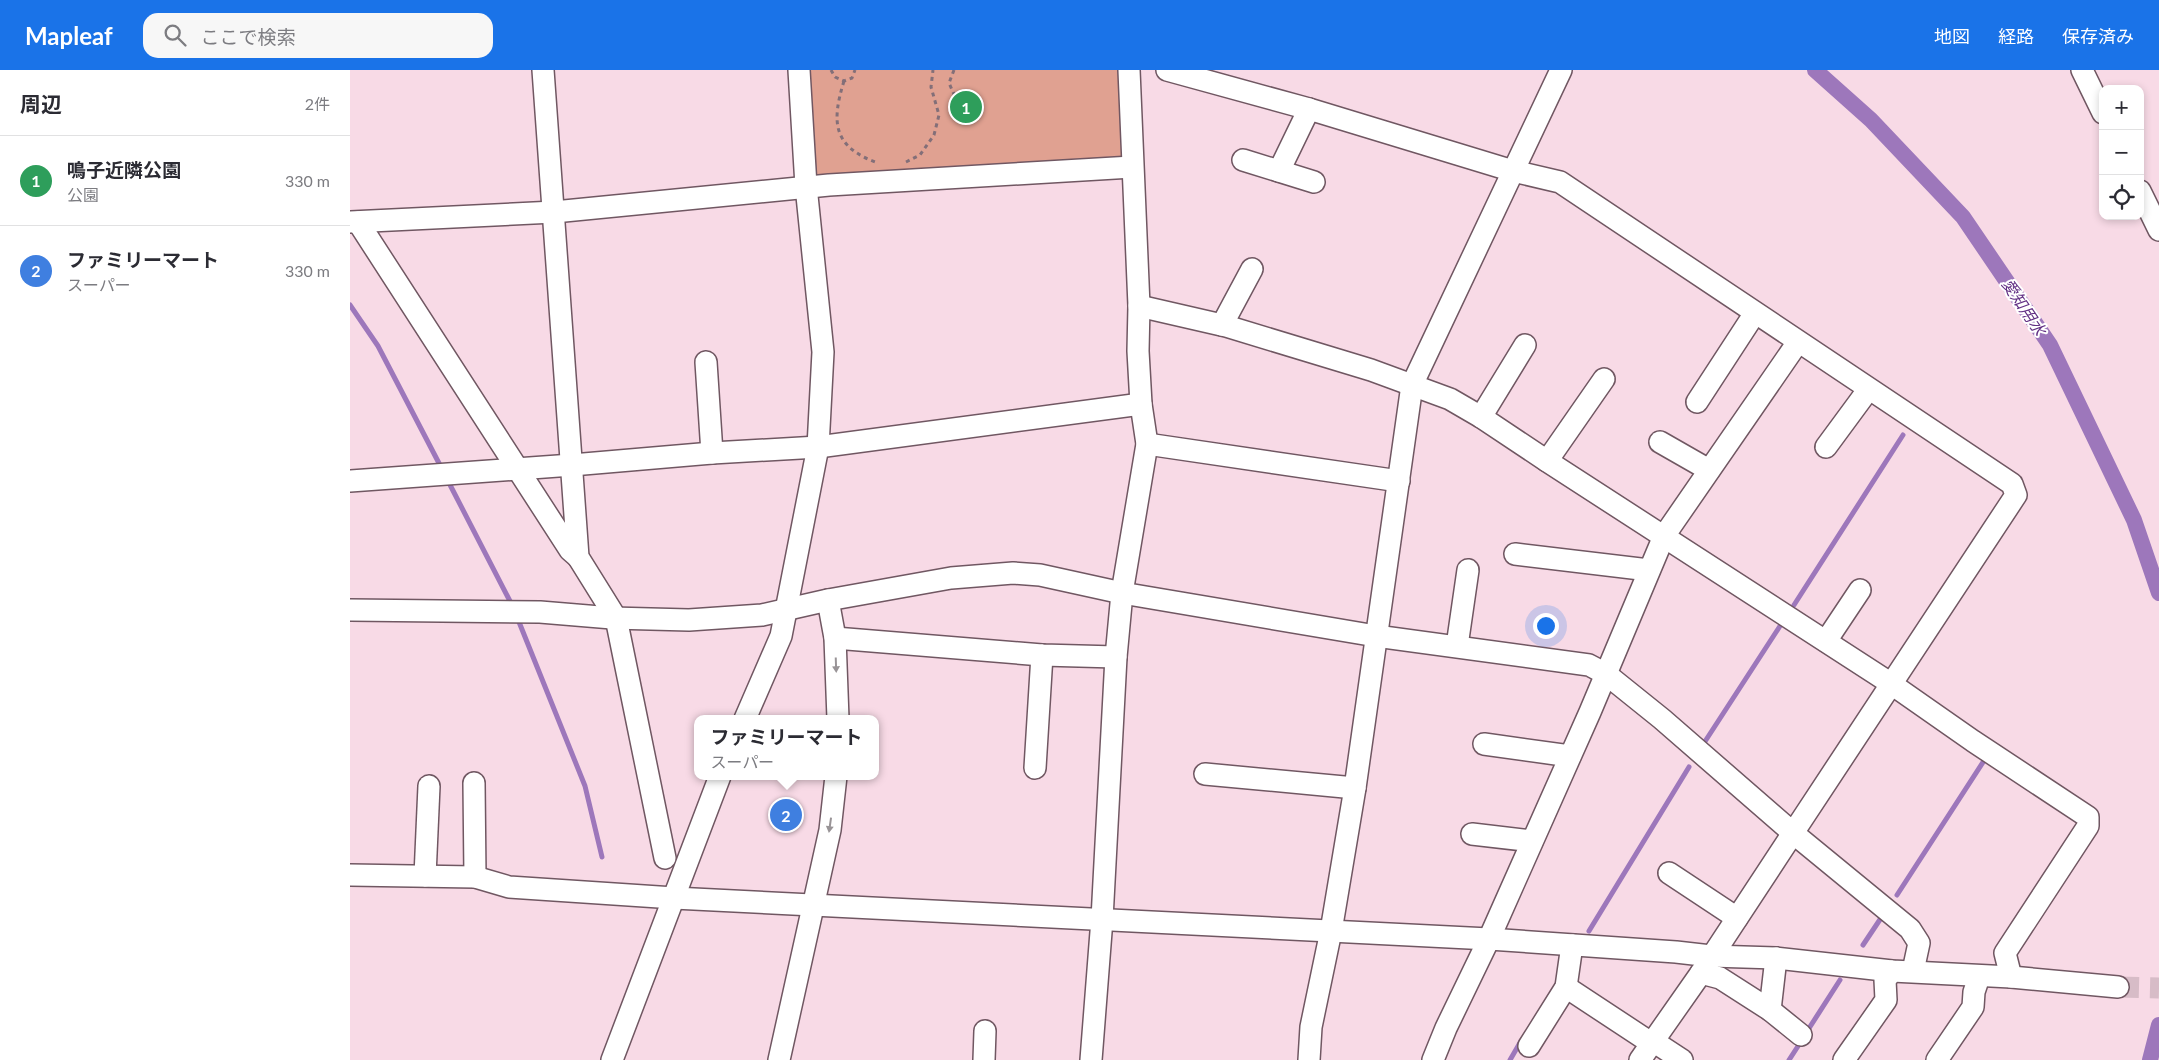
<!DOCTYPE html>
<html lang="ja">
<head>
<meta charset="utf-8">
<style>
  body { margin:0; font-family:Lato,"Noto Sans JP",sans-serif; background:#f7f7f7; color:#2b2b33 }
  .controls { position:absolute; right:15px; top:15px; display:grid; overflow:hidden; border-radius:10px; box-shadow:0 2px 8px #0003 }
  .controls button { width:45px; height:45px; display:grid; place-items:center; padding:0; border:0; border-bottom:1px solid #e1e1e2; background:#fff; color:#2b2b33; font:25px sans-serif }
  .you { position:absolute; left:1195px; top:555px; width:18px; height:18px; margin:-12px; border:4px solid #fff; border-radius:50%; background:#1a73e8; box-shadow:0 0 0 8px #1a73e833 }
  .badge { display:grid; place-items:center; width:32px; height:32px; border-radius:50%; background:#1a73e8; color:#fff; font-size:16px; font-weight:700 }
  .pin { position:absolute; translate:-50% -50%; border:2px solid #fff; box-shadow:0 1px 5px #0006 }
  .popup { position:absolute; left:344px; top:645px; width:185px; height:65px; box-sizing:border-box; display:grid; place-content:center; border-radius:10px; background:#fff; filter:drop-shadow(0 1px 4px #0005); font-size:16px; white-space:nowrap; color:#7c7c81 }
  .popup b { font-size:19px; color:#2b2b33 }
  .popup::after { content:''; position:absolute; left:50%; top:100%; margin-left:-10px; border:10px solid transparent; border-top-color:#fff }
  .list { margin:0; padding:0; list-style:none }
  h2 { display:flex; justify-content:space-between; align-items:center; height:65px; margin:0; padding:0 20px; font-size:21px }
  h2 small { font-size:16px; font-weight:400; color:#7c7c81 }
  .list li { display:grid; grid-template-columns:32px 1fr auto; gap:15px; align-items:center; box-sizing:border-box; height:90px; padding:0 20px; border-top:1px solid #e1e1e2 }
  .list b { display:block; font-size:19px; white-space:nowrap }
  .list p { margin:0; font-size:16px; white-space:nowrap; color:#7c7c81 }
  .list em { font-size:16px; font-style:normal; color:#7c7c81 }
  .icon { flex:none; width:28px; height:28px; fill:none; stroke:currentColor; stroke-width:2; stroke-linecap:round; stroke-linejoin:round }
  .map { position:relative; flex:none; width:1809px; height:990px; overflow:hidden }
  header { display:flex; align-items:center; gap:30px; box-sizing:border-box; height:70px; padding:0 25px; background:#1a73e8; color:#fff }
  header strong { font-size:24px }
  nav { display:flex; gap:28px; margin-inline-start:auto; font-size:18px }
  .search { width:350px; height:45px; background:#f7f7f7; display:flex; align-items:center; gap:12px; box-sizing:border-box; padding:0 18px; border-radius:15px; color:#7c7c81; font-size:19px }
  main { display:flex }
  aside { flex:1; background:#fff }
  .map>svg:first-child { display:block }
  .green { fill:#e0a191 }
  .lines { fill:none; stroke-linecap:round; stroke-linejoin:round }
  .stream { stroke:#9d77bb; stroke-width:5 }
  .canal { stroke:#9d77bb; stroke-width:16 }
  .minor-tunnel { stroke:#d7bcc7; stroke-width:21; stroke-dasharray:21 11; stroke-linecap:butt }
  .minor-casing { stroke:#705762; stroke-width:24 }
  .path { stroke:#836f78; stroke-width:3; stroke-dasharray:4 4; stroke-linecap:butt }
  .minor { stroke:#fff; stroke-width:21 }
  .oneway { fill:#999497 }
  .labels { text-anchor:middle; stroke-width:4; stroke-linejoin:round; paint-order:stroke }
  .water-label { font-size:16px; font-style:italic; fill:#623084; stroke:#fff }
</style>
</head>
<body>
<header>
<strong>Mapleaf</strong>
<div class="search"><svg class="icon" aria-label="search" viewBox="0 0 24 24"><circle cx="10" cy="10" r="6"/><path d="M15 15l6 6"/></svg>ここで検索</div>
<nav><a>地図</a><a>経路</a><a>保存済み</a></nav>
</header>
<main>
<aside>
<h2>周辺<small>2件</small></h2>
<ul class="list">
<li><span class="badge" style="background:#2e9e5b">1</span><div><b>鳴子近隣公園</b><p>公園</p></div><em>330 m</em></li>
<li><span class="badge" style="background:#3f7fe0">2</span><div><b>ファミリーマート</b><p>スーパー</p></div><em>330 m</em></li>
</ul>
</aside>
<div class="map">
<svg width="1809" height="990" viewBox="0 0 1809 990">
  <rect width="100%" height="100%" fill="#f8dae6"/>
  <path class="green" d="M449 0H779L782 97 456 116Z"/>
  <g class="lines">
    <g class="stream">
      <path d="M0 235 28 276 92 399"/>
      <path d="M97 409 163 537"/>
      <path d="M1444 535 1553 365"/>
      <path d="M167 547 235 716 252 787"/>
      <path d="M1354 673 1430 556"/>
      <path d="M1547 825 1637 686"/>
      <path d="M1239 861 1339 697"/>
      <path d="M1513 875 1531 848"/>
      <path d="M1456 963 1490 910"/>
      <path d="M1160 990 1171 971"/>
      <path d="M1439 990 1452 970"/>
    </g>
    <g class="canal">
      <path d="M1465 0 1521 50 1613 147 1700 275 1784 450 1809 523"/>
      <path d="M1800 990 1809 955"/>
    </g>
    <path class="minor-tunnel" d="M1768 917 1809 918"/>
    <g class="minor-casing">
      <g id="minor">
        <path d="M193 0 228 487 266 548 315 788"/>
        <path d="M1732 0 1753 43"/>
        <path d="M893 90 964 112"/>
        <path d="M929 101 959 39"/>
        <path d="M1790 121 1809 160"/>
        <path d="M0 152 204 142 479 115 782 97"/>
        <path d="M8 152 220 480 228 487"/>
        <path d="M789 236 876 256 1021 300 1100 329 1131 347 1197 391 1540 613 1623 671 1738 747V756L1655 883 1661 907"/>
        <path d="M872 255 902 199"/>
        <path d="M356 292 362 383"/>
        <path d="M1347 332 1405 243"/>
        <path d="M1131 347 1175 275"/>
        <path d="M1310 372 1359 400"/>
        <path d="M797 374 1049 411"/>
        <path d="M1476 377 1518 320"/>
        <path d="M1197 391 1254 309"/>
        <path d="M0 411 222 395 362 383 468 377 791 334"/>
        <path d="M1165 484 1299 500"/>
        <path d="M478 530 485 568 488 649"/>
        <path d="M0 540 190 542 262 548 339 550 412 545 478 530 601 508 663 503 690 505 772 523 1026 566 1239 595 1256 604 1312 649 1443 763 1666 425 1662 414 1210 112 1163 101 959 39 817 0"/>
        <path d="M485 568 692 585 766 587"/>
        <path d="M1476 571 1510 520"/>
        <path d="M1107 576 1118 500"/>
        <path d="M395 649 431 566 468 377 473 282 456 116 449 0"/>
        <path d="M1134 674 1220 686"/>
        <path d="M685 698 692 585"/>
        <path d="M855 704 1005 718"/>
        <path d="M124 713 125 807"/>
        <path d="M1122 764 1182 771"/>
        <path d="M1319 803 1387 848"/>
        <path d="M0 805 125 807 159 817 324 828 1139 869 1326 882 1361 886 1426 888 1542 901 1661 907 1768 917"/>
        <path d="M75 806 79 716"/>
        <path d="M1351 903 1370 908 1420 940 1451 965"/>
        <path d="M1216 917 1301 973"/>
        <path d="M1420 940 1426 888"/>
        <path d="M1303 971 1332 990"/>
        <path d="M1179 976 1216 917 1222 875"/>
        <path d="M262 990 370 706"/>
        <path d="M429 990 480 760 486 706"/>
        <path d="M634 990 635 961"/>
        <path d="M741 990 752 849 766 587 772 523 797 374 791 334 788 281 789 236 779 0"/>
        <path d="M959 990 961 957 981 861 1005 718 1062 315 1211 0"/>
        <path d="M1083 990 1096 958 1139 869 1240 642 1314 466 1448 272"/>
        <path d="M1290 990 1351 903 1443 763 1560 859 1569 873 1563 901"/>
        <path d="M1494 990 1536 930 1535 910 1542 901"/>
        <path d="M1587 990 1623 937 1624 922 1629 907"/>
      </g>
    </g>
    <g class="path">
      <path d="M481 0 485 7 494 11 502 8 505 0"/>
      <path d="M604 0 599 13 607 31V49"/>
      <path d="M494 11C481 53 483 77 528 93"/>
      <path d="M556 92 570 85 584 65 589 45 581 17 583 0"/>
    </g>
    <use href="#minor" class="minor"/>
  </g>
  <defs><path id="oneway-solid" d="M-6-.8H1V-3.2L6.5 0L1 3.2V.8H-6Z" transform="scale(1.25)"/></defs>
  <g class="oneway">
    <use href="#oneway-solid" transform="translate(486 595) rotate(88)"/>
    <use href="#oneway-solid" transform="translate(480 755) rotate(98)"/>
  </g>
  <g class="labels">
    <g class="water-label">
      <text transform="translate(1674 237) rotate(56)" y="6">愛知用水</text>
    </g>
  </g>
</svg>
<div class="controls">
<button>+</button>
<button>−</button>
<button><svg class="icon" aria-label="locate" viewBox="0 0 24 24"><circle cx="12" cy="12" r="6"/><path d="M12 2v4M12 18v4M2 12h4M18 12h4"/></svg></button>
</div>
<div class="you"></div>
<div class="pin badge" style="left:616px;top:37px;background:#2e9e5b">1</div>
<div class="pin badge" style="left:436px;top:745px;background:#3f7fe0">2</div>
<div class="popup"><b>ファミリーマート</b>スーパー</div>
</div>
</main>
</body>
</html>
